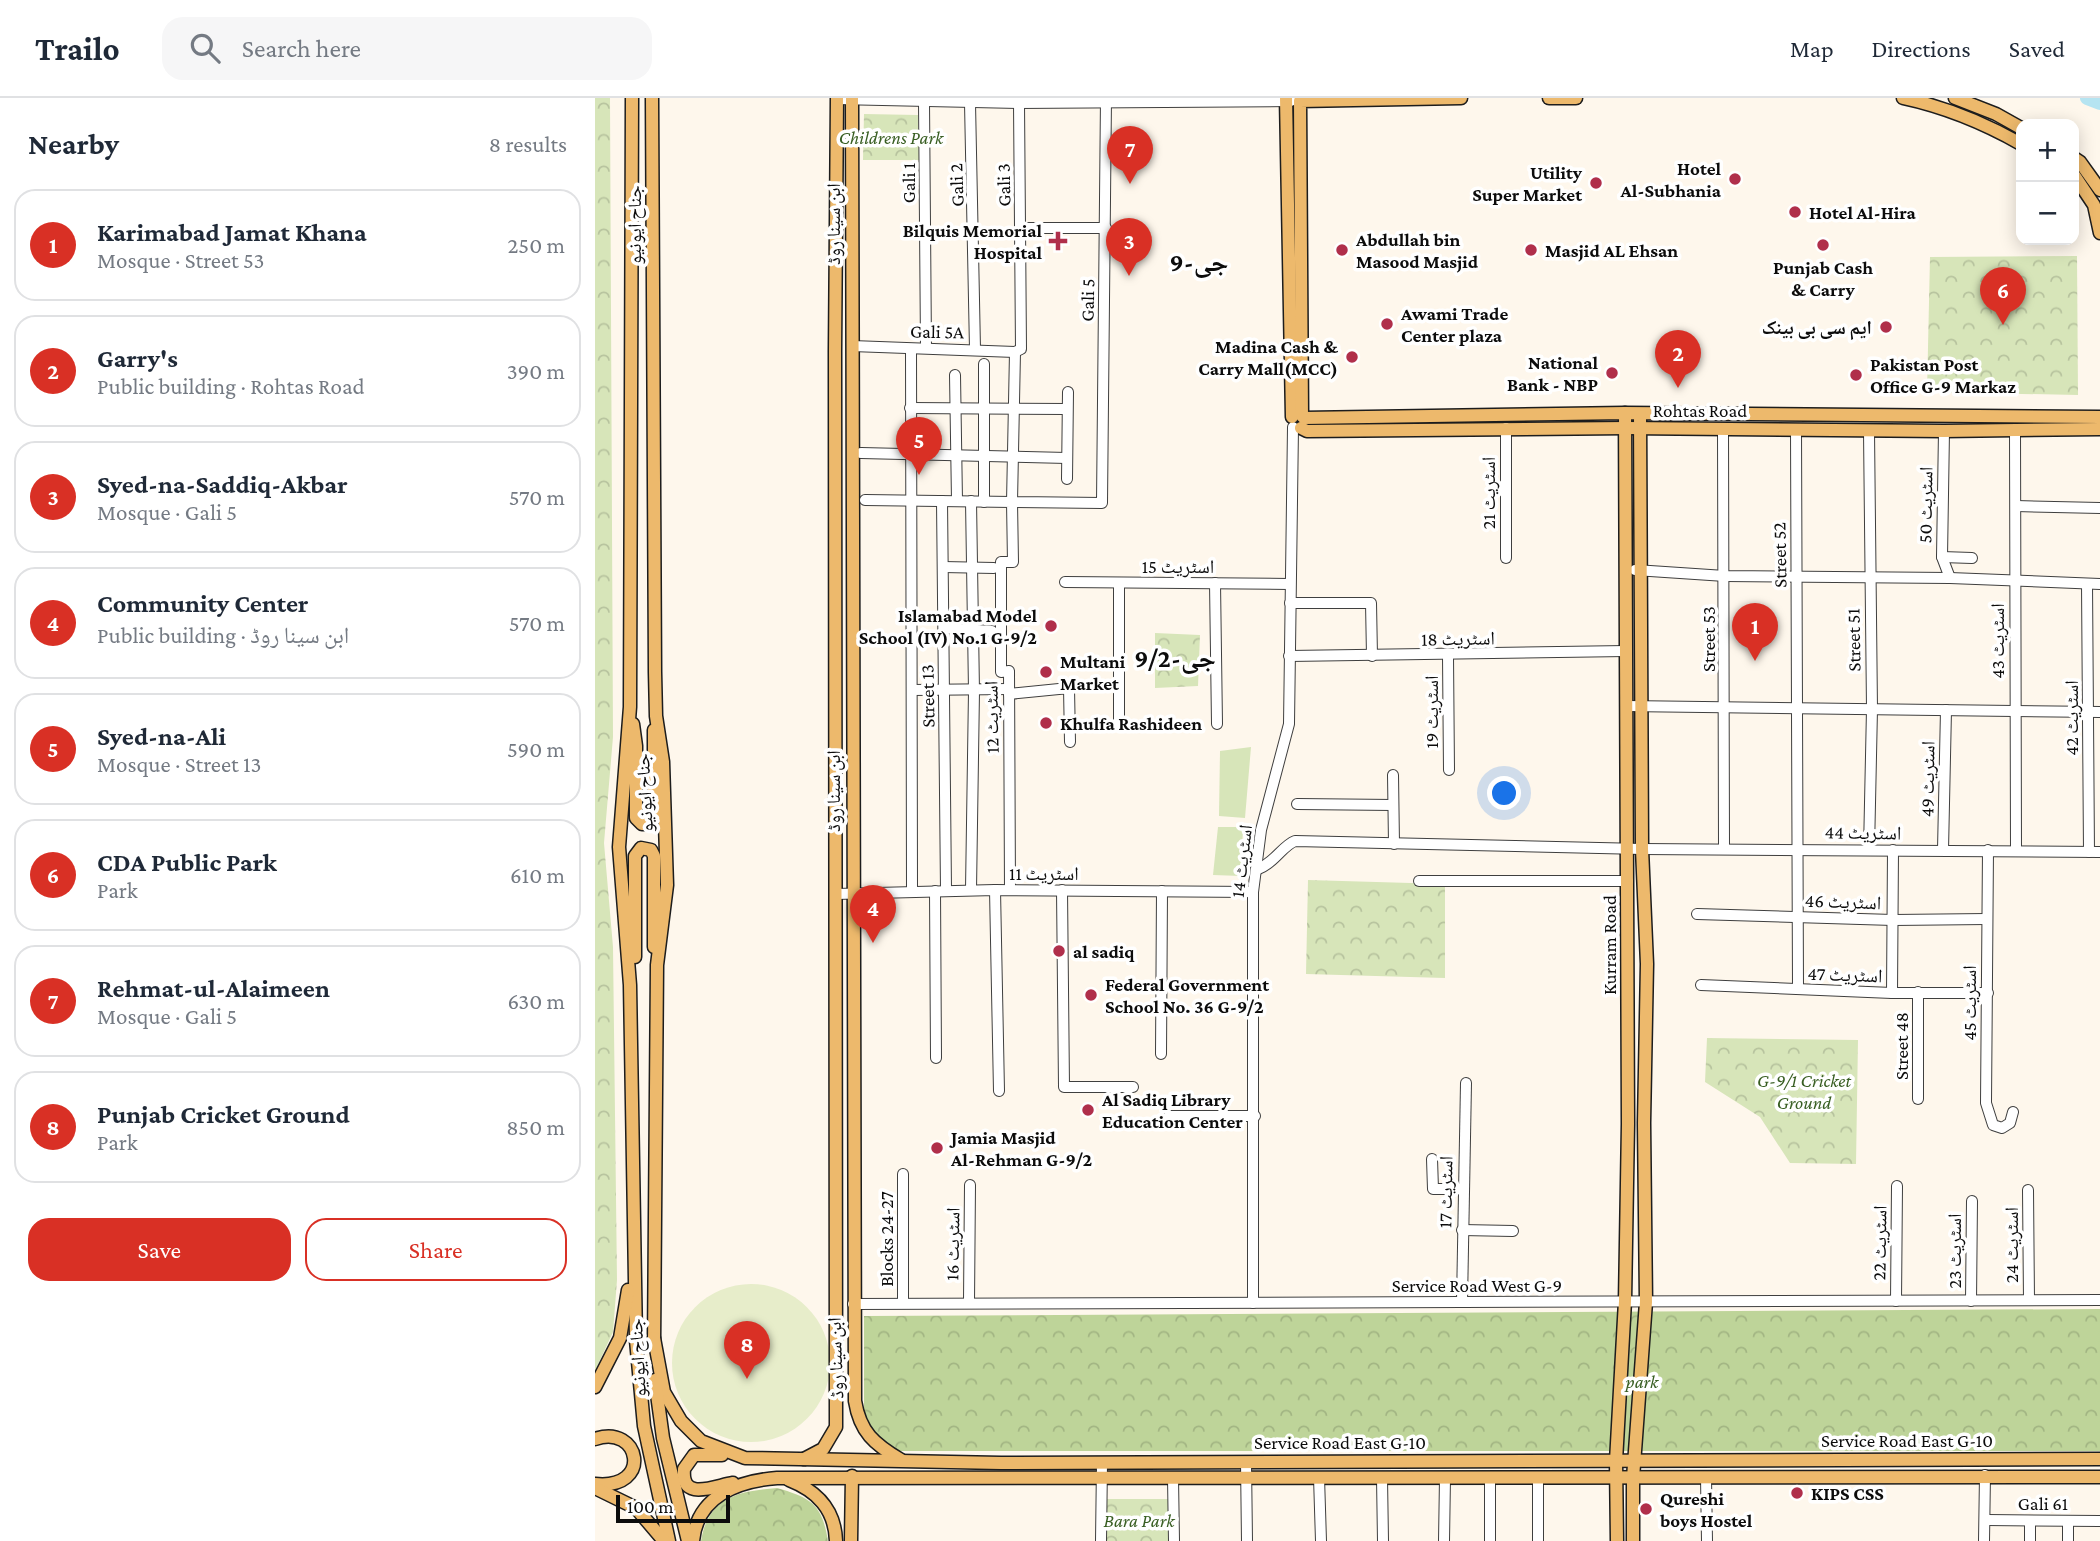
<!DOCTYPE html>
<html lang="en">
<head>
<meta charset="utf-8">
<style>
  body { margin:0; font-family:"Crimson Pro","Noto Naskh Arabic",serif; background:#f6f6f7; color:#1f2937 }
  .controls { position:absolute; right:21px; top:21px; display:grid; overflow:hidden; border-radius:14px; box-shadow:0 4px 18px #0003 }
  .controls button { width:63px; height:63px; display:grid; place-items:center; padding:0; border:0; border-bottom:2px solid #e0e1e3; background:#fff; color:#1f2937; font:35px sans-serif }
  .scale { position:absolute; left:21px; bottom:18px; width:114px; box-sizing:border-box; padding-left:7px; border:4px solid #0c0c0c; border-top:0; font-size:19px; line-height:24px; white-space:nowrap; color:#0c0c0c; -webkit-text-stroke:5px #fff; paint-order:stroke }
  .you { position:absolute; left:910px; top:696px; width:24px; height:24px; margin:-18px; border:5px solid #fff; border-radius:50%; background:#1a73e8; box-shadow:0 0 0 10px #1a73e833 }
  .badge { display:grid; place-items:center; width:46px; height:46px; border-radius:50%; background:#d93025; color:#fff; font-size:23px; font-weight:700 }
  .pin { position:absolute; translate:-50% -58px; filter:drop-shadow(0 2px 4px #0008) }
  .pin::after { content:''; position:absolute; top:37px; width:24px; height:21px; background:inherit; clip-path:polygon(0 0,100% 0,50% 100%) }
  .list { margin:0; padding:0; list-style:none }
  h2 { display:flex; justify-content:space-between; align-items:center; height:91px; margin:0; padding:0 28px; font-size:30px }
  h2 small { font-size:23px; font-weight:400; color:#747a83 }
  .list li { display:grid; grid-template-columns:46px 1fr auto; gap:21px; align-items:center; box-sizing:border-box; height:112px; margin:0 14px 14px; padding:0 14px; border:2px solid #e0e1e3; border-radius:21px }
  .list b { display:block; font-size:26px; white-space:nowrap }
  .list p { margin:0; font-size:23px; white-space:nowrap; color:#747a83 }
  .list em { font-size:23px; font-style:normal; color:#747a83 }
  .actions { display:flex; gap:14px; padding:21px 28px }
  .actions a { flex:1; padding:16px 0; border:2px solid #d93025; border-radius:21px; text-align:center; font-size:24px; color:#d93025 }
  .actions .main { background:#d93025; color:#fff }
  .icon { flex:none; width:38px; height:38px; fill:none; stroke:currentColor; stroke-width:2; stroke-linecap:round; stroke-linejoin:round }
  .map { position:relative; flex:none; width:1505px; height:1443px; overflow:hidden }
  header { display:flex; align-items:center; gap:42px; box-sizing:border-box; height:98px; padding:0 35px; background:#fff; border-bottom:2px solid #e0e1e3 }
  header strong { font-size:33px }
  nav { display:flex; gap:38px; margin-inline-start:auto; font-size:24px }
  .search { width:490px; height:63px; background:#f6f6f7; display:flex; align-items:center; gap:18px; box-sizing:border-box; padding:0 24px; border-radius:21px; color:#747a83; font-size:26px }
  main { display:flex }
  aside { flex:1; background:#fff }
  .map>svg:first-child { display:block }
  .grass { fill:#d7e5b9 }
  .forest { fill:url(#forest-crowns) }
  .park { fill:url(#park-crowns) }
  .pitch { fill:#e7edca }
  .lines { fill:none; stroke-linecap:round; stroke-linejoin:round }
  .river { stroke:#b5e4f1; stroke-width:14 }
  .minor-casing { stroke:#3f3f3f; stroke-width:12 }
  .major-casing { stroke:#1d1d1d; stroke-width:15 }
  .minor { stroke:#fff; stroke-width:10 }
  .major { stroke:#edb96c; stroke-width:12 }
  .poi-dot { fill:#b02f4b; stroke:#fff; stroke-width:2.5 }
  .labels { text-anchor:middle; stroke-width:7; stroke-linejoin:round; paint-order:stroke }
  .park-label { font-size:19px; font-style:italic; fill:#385e22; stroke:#fff }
  .poi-label { font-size:19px; font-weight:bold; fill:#0c0c0c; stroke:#fff; text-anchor:start }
  .street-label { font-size:19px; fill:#0c0c0c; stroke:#fff }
  .district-label { font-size:26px; font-weight:bold; fill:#0c0c0c; stroke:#fff }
</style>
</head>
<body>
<header>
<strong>Trailo</strong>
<div class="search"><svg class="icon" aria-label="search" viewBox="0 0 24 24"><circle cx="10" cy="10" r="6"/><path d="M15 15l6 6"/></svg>Search here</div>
<nav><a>Map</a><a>Directions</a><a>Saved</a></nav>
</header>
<main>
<aside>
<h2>Nearby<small>8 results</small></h2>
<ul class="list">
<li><span class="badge">1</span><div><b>Karimabad Jamat Khana</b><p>Mosque · Street 53</p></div><em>250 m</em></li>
<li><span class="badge">2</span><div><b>Garry's</b><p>Public building · Rohtas Road</p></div><em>390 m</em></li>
<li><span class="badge">3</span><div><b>Syed-na-Saddiq-Akbar</b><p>Mosque · Gali 5</p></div><em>570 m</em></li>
<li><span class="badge">4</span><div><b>Community Center</b><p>Public building · ابن سینا روڈ</p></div><em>570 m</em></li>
<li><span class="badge">5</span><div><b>Syed-na-Ali</b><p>Mosque · Street 13</p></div><em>590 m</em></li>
<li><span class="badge">6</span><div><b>CDA Public Park</b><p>Park</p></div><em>610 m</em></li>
<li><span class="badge">7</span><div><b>Rehmat-ul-Alaimeen</b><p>Mosque · Gali 5</p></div><em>630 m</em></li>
<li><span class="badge">8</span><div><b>Punjab Cricket Ground</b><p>Park</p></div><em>850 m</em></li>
</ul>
<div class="actions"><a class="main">Save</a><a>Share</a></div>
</aside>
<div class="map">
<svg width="1505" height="1443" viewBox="0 0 1505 1443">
  <defs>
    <pattern id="forest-crowns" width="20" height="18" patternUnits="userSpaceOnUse" patternTransform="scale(1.75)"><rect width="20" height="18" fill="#bed499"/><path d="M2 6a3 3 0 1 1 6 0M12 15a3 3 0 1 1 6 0" fill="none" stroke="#a2b583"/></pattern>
    <pattern id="park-crowns" width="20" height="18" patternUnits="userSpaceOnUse" patternTransform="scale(1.75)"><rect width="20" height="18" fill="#d7e5b9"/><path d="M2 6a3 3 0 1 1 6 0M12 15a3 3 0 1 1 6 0" fill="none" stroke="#b7c39e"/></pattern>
  </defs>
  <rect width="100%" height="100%" fill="#fef7ec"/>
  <g class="grass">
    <path d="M656 649 650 720 624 718 625 653Z"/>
    <path d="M623 729H648L646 778 618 777Z"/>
  </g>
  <g class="forest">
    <path d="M1505 1211V1353H298L281 1338 269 1316V1218Z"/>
    <path d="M182 1390C217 1400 227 1407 233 1443H106C113 1399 144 1393 182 1390Z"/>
  </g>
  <g class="park">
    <path d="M0 0H15L18 639 9 745 18 849 22 1182 18 1234 0 1273Z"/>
    <path d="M269 16 323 17 324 62H268Z"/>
    <path d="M1482 158 1483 297 1332 294 1335 159Z"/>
    <path d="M560 535 605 537 603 588 560 590Z"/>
    <path d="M713 782 850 786V880L711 876Z"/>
    <path d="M1112 940 1263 942 1261 1066 1195 1065 1165 1019 1110 984Z"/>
    <rect x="512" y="1401" width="64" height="42"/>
  </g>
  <circle class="pitch" cx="156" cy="1265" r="79"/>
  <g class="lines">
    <path class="river" d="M1492 0 1505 5"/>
    <g class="minor-casing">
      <g id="minor">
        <path d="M242 1 424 5 696 3"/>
        <path d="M329 4 331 250"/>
        <path d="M375 5 380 251"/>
        <path d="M426 130H511"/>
        <path d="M257 248 420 254 426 251 424 5"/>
        <path d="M316 251 317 792"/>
        <path d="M420 254 417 404 507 405 511 0"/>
        <path d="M360 277 362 403"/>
        <path d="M315 310 472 311"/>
        <path d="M911 330V460"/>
        <path d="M1201 331 1203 891"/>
        <path d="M1128 332 1129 750"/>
        <path d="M1274 333 1277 611 1274 752"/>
        <path d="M1349 333 1347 459 1355 480"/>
        <path d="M1420 333 1421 752"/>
        <path d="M266 355 472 360"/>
        <path d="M472 381 473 294"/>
        <path d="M270 402 417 404 418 464H406V574L414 573 415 792"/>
        <path d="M347 403 351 792"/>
        <path d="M376 403 379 593 376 792"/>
        <path d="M389 404V266"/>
        <path d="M1421 408 1505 410"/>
        <path d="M1347 459 1377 460"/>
        <path d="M348 469 399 470"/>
        <path d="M1040 472 1130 478 1355 480 1505 486"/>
        <path d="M470 484 695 486"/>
        <path d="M524 485V627"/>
        <path d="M620 485 622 626"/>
        <path d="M1492 486 1494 754"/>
        <path d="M695 505H776L777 558"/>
        <path d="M349 530 397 533"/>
        <path d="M694 558 1031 553"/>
        <path d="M853 558 854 672"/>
        <path d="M317 592 414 591"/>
        <path d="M414 596 474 590 475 644"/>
        <path d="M1031 608 1505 614"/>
        <path d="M798 677 799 746"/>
        <path d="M702 706 798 707"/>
        <path d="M1348 752 1351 612"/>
        <path d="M1393 752 1391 1005 1398 1027 1407 1030 1415 1025 1418 1014"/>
        <path d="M661 772C680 765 687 748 700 743L1047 751 1505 754"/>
        <path d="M824 783H1033"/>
        <path d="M400 792 404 993"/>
        <path d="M467 792 469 989H538"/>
        <path d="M340 793 341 960"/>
        <path d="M241 796 400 792 658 794"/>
        <path d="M1102 816 1298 822 1392 821"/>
        <path d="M1106 887 1297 895H1393"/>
        <path d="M1323 894V1001"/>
        <path d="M1297 895 1298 752"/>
        <path d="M566 956 567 793"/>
        <path d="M574 1018H660"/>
        <path d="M837 1061 838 1091H868"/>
        <path d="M308 1076V1205"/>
        <path d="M1433 1092 1434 1202"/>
        <path d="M867 1132 918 1133"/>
        <path d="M1301 1203 1302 1088"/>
        <path d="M1376 1203 1377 1103"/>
        <path d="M374 1204 375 1087"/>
        <path d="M867 1204 871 985"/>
        <path d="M658 1205V794L666 732 694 626 698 329"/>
        <path d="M258 1206 1505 1202"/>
        <path d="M651 1364 652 1443"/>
        <path d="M724 1379 726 1443"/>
        <path d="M943 1379V1443"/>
        <path d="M1111 1379 1112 1443"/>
        <path d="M578 1380 579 1443"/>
        <path d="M787 1380 788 1443"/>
        <path d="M1392 1422 1505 1423"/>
        <path d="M1473 1423V1443"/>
        <path d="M506 1443 507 1365"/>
        <path d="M849 1443 850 1380"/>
        <path d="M895 1443V1379"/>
        <path d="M1389 1443 1390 1377"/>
        <path d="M1435 1443V1423"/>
      </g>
    </g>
    <g class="major-casing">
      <g id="major">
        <path d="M37 0 35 609 24 749 35 887 41 1242 49 1328 74 1443"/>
        <path d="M57 0 60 574 61 618 68 664 72 787 62 867 59 1247"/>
        <path d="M257 0 260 1303C265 1334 279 1346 306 1362"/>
        <path d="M691 0 697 319"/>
        <path d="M954 0H981"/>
        <path d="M1308 0C1350 9 1389 25 1426 46"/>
        <path d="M1360 0 1401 16 1426 30"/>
        <path d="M1479 60 1485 64 1505 92"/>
        <path d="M1479 77 1499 107 1505 135"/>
        <path d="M707 318 705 3 866 0"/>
        <path d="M709 320 1030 315 1505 319"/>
        <path d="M706 330 712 333 1032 330 1349 333 1505 331"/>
        <path d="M38 626 41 648V720L47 726H52L59 720V632"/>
        <path d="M40 859V758L46 750 56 752 59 758V849"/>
        <path d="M59 1240 69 1294 86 1323 106 1343 150 1360 406 1365 1505 1361"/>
        <path d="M60 1282 68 1340 93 1443"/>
        <path d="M0 1289 25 1240 33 1192"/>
        <path d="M0 1341C45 1325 59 1392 0 1386"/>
        <path d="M127 1357H99L89 1371C86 1404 119 1388 138 1385"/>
        <path d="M209 1361 228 1351 241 1329 240 254 242 0"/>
        <path d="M194 1382C222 1393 240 1411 241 1443"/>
        <path d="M2 1391 41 1410 69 1443"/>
        <path d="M98 1443C102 1398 143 1383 182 1380L1505 1379"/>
        <path d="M256 1443 257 1378"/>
        <path d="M1022 1443 1021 1363 1030 1203 1033 1026 1030 315"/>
        <path d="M1038 1443V1380L1051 1204 1049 1025 1052 866 1047 751 1045 316"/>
      </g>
    </g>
    <use href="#minor" class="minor"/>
    <use href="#major" class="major"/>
  </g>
  <g class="poi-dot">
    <circle cx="1140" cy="81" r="7"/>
    <circle cx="1001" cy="85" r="7"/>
    <circle cx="1200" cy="114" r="7"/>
    <path d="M459.5 132.5h7v7h7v7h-7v7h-7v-7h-7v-7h7z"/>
    <circle cx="1228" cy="147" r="7"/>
    <circle cx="747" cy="152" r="7"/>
    <circle cx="936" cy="152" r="7"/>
    <circle cx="792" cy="226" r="7"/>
    <circle cx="1291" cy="229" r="7"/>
    <circle cx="757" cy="259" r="7"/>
    <circle cx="1017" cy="275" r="7"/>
    <circle cx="1261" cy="277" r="7"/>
    <circle cx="456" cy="528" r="7"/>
    <circle cx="451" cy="574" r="7"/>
    <circle cx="451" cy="625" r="7"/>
    <circle cx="464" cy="853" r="7"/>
    <circle cx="496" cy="897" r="7"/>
    <circle cx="493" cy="1012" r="7"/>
    <circle cx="342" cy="1050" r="7"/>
    <circle cx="1202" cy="1395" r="7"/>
    <circle cx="1051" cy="1411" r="7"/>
  </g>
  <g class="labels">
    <g class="park-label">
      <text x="296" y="46">Childrens Park</text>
      <text x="1209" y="989">G-9/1 Cricket<tspan x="1209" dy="22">Ground</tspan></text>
      <text x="1047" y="1290">park</text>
      <text x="544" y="1429">Bara Park</text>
    </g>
    <g class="poi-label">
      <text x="1126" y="77" text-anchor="end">Hotel<tspan x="1126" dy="22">Al-Subhania</tspan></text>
      <text x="987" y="81" text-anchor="end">Utility<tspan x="987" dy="22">Super Market</tspan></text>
      <text x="1214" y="121">Hotel Al-Hira</text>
      <text x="447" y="139" text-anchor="end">Bilquis Memorial<tspan x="447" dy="22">Hospital</tspan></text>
      <text x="761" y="148">Abdullah bin<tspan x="761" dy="22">Masood Masjid</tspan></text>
      <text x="950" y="159">Masjid AL Ehsan</text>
      <text x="1228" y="176" text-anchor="middle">Punjab Cash<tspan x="1228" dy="22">&amp; Carry</tspan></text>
      <text x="806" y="222">Awami Trade<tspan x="806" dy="22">Center plaza</tspan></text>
      <text x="1277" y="236" text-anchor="end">ایم سی بی بینک</text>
      <text x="743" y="255" text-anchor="end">Madina Cash &amp;<tspan x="743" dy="22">Carry Mall(MCC)</tspan></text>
      <text x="1003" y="271" text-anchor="end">National<tspan x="1003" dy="22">Bank - NBP</tspan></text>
      <text x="1275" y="273">Pakistan Post<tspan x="1275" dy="22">Office G-9 Markaz</tspan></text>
      <text x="442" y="524" text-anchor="end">Islamabad Model<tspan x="442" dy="22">School (IV) No.1 G-9/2</tspan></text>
      <text x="465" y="570">Multani<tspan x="465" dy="22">Market</tspan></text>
      <text x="465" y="632">Khulfa Rashideen</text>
      <text x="478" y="860">al sadiq</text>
      <text x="510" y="893">Federal Government<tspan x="510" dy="22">School No. 36 G-9/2</tspan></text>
      <text x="507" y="1008">Al Sadiq Library<tspan x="507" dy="22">Education Center</tspan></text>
      <text x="356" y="1046">Jamia Masjid<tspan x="356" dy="22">Al-Rehman G-9/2</tspan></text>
      <text x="1216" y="1402">KIPS CSS</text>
      <text x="1065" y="1407">Qureshi<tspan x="1065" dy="22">boys Hostel</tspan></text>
    </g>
    <g class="street-label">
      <text transform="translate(313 85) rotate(-90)" y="7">Gali 1</text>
      <text transform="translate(361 87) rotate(-92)" y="7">Gali 2</text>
      <text transform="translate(408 87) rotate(-91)" y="7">Gali 3</text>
      <text transform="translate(238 126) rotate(-90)" y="7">ابن سینا روڈ</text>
      <text transform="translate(39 127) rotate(-90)" y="7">جناح ایونیو</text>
      <text transform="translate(492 202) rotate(-89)" y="7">Gali 5</text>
      <text transform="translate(342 233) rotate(1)" y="7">Gali 5A</text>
      <text x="1105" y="319">Rohtas Road</text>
      <text transform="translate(893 395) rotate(-90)" y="7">اسٹریٹ 21</text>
      <text transform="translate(1330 407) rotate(-89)" y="7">اسٹریٹ 50</text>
      <text transform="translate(1184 457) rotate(-91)" y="7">Street 52</text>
      <text x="583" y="475">اسٹریٹ 15</text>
      <text transform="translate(863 540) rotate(-1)" y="7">اسٹریٹ 18</text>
      <text transform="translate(1113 541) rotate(-90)" y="7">Street 53</text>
      <text transform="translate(1258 542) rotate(-91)" y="7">Street 51</text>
      <text transform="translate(1402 543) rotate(-90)" y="7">اسٹریٹ 43</text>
      <text transform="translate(332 598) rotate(-91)" y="7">Street 13</text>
      <text transform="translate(836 614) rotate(-90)" y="7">اسٹریٹ 19</text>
      <text transform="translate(396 619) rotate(-91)" y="7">اسٹریٹ 12</text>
      <text transform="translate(1476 620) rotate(-90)" y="7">اسٹریٹ 42</text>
      <text transform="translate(1332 681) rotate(-89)" y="7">اسٹریٹ 49</text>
      <text transform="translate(238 693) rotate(-90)" y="7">ابن سینا روڈ</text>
      <text transform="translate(49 695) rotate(-93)" y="7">جناح ایونیو</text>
      <text transform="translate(1268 734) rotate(1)" y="7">اسٹریٹ 44</text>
      <text transform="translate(646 763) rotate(-83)" y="7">اسٹریٹ 14</text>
      <text x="449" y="782">اسٹریٹ 11</text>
      <text transform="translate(1248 803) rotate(2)" y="7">اسٹریٹ 46</text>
      <text transform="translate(1014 847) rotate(-90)" y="7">Kurram Road</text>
      <text transform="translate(1250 876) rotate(2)" y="7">اسٹریٹ 47</text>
      <text transform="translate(1374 905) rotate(-90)" y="7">اسٹریٹ 45</text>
      <text transform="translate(1306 948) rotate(-90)" y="7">Street 48</text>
      <text transform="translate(850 1094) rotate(-89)" y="7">اسٹریٹ 17</text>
      <text transform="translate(291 1141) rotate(-90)" y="7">Blocks 24-27</text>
      <text transform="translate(1284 1145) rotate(-89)" y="7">اسٹریٹ 22</text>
      <text transform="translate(357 1146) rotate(-89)" y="7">اسٹریٹ 16</text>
      <text transform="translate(1416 1147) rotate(-90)" y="7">اسٹریٹ 24</text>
      <text transform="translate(1359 1153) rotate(-90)" y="7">اسٹریٹ 23</text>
      <text x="882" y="1194">Service Road West G-9</text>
      <text transform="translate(42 1260) rotate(-93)" y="7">جناح ایونیو</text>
      <text transform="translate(240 1260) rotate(-92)" y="7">ابن سینا روڈ</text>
      <text x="1312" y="1349">Service Road East G-10</text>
      <text x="745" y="1351">Service Road East G-10</text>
      <text x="1448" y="1412">Gali 61</text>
    </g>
    <g class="district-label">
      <text x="604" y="173">جی-9</text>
      <text x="580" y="569">جی-9/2</text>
    </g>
  </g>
</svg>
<div class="controls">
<button>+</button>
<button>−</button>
</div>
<div class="scale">100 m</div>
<div class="you"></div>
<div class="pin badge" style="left:1160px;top:563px">1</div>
<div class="pin badge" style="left:1083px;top:290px">2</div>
<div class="pin badge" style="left:534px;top:178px">3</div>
<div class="pin badge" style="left:278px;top:845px">4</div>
<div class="pin badge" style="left:324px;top:377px">5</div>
<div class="pin badge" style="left:1408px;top:227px">6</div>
<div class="pin badge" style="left:535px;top:86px">7</div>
<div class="pin badge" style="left:152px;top:1281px">8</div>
</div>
</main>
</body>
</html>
